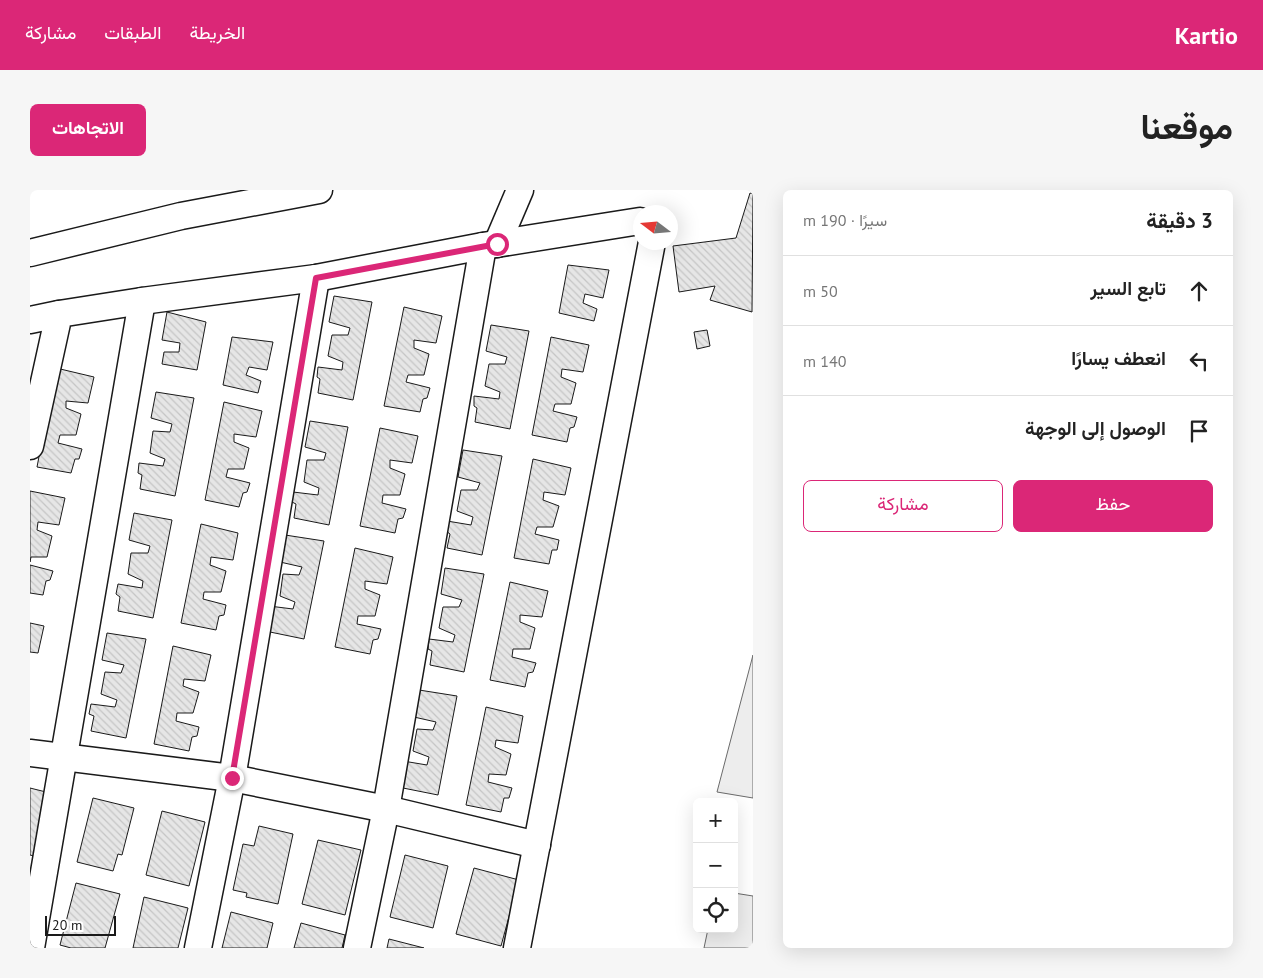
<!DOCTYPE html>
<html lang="ar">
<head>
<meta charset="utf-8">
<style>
  body { margin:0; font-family:"PT Sans",Vazirmatn,sans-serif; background:#f6f6f6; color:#222; direction:rtl }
  .controls { position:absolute; right:15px; bottom:15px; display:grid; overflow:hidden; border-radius:8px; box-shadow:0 5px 20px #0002 }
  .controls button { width:45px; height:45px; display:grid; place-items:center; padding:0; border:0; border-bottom:1px solid #e0e0e0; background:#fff; color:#222; font:25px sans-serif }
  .compass { position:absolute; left:603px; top:15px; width:45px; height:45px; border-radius:50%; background:#fff; box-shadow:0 5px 20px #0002; rotate:286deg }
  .scale { position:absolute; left:15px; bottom:12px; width:71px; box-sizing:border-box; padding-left:5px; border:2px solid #1a1a1a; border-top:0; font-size:14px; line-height:18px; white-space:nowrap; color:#1a1a1a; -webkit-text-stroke:4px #fff; paint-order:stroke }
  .stop { position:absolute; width:15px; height:15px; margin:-11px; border:4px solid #db2777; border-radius:50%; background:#fff }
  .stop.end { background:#db2777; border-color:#fff; box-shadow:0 1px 5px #0008 }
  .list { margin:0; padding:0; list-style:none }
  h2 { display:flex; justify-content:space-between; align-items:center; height:65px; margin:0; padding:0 20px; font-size:21px }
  h2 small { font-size:16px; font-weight:400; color:#767676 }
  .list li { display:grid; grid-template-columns:32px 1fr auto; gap:15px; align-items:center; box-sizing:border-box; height:70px; padding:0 20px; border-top:1px solid #e0e0e0 }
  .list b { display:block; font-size:19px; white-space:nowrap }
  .list em { font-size:16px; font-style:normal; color:#767676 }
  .actions { display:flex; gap:10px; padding:15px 20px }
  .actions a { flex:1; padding:11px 0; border:1px solid #db2777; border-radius:8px; text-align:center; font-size:18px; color:#db2777 }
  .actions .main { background:#db2777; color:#fff }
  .icon { flex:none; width:28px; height:28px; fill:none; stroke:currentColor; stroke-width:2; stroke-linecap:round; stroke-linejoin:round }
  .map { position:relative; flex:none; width:723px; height:758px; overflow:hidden; direction:ltr; border-radius:8px }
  header { display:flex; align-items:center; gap:30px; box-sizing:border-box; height:70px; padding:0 25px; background:#db2777; color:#fff }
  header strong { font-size:24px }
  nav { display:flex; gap:28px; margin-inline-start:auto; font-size:18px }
  .intro { display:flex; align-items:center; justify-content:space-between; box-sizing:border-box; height:120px; padding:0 30px }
  h1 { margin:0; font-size:35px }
  .button { padding:12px 22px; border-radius:8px; background:#db2777; color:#fff; font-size:18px; font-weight:700 }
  main { display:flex; gap:30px; padding:0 30px }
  aside { flex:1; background:#fff; border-radius:8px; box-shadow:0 5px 20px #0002 }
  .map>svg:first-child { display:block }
  .built { fill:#ededed; stroke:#6a6a6a }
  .building { fill:url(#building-back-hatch); stroke:#1a1a1a }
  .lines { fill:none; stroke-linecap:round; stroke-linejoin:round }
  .minor-casing { stroke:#1a1a1a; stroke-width:29 }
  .minor { stroke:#fff; stroke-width:26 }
  .route { stroke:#db2777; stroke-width:6 }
</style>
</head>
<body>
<header>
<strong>Kartio</strong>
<nav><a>الخريطة</a><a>الطبقات</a><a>مشاركة</a></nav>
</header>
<div class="intro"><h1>موقعنا</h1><a class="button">الاتجاهات</a></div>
<main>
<aside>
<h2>3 دقيقة<small>سيرًا · 190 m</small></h2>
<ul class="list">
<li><svg class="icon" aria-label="ahead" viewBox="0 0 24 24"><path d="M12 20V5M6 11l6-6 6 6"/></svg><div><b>تابع السير</b></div><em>50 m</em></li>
<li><svg class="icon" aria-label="left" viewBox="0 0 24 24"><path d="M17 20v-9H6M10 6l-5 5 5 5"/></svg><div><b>انعطف يسارًا</b></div><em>140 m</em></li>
<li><svg class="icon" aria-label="arrive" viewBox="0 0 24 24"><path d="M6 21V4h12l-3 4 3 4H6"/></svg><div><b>الوصول إلى الوجهة</b></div></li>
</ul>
<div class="actions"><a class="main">حفظ</a><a>مشاركة</a></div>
</aside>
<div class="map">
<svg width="723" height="758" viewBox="0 0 723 758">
  <defs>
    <pattern id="building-back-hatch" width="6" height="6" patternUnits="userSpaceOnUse" patternTransform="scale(1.25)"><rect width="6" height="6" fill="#e6e6e6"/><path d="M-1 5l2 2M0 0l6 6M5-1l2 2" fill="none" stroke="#c5c5c5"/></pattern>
  </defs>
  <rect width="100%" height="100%" fill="#fff"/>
  <g class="built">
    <path d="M723 465V608L687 602Z"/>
    <path d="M704 703 723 706V758H674L678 739H704Z"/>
  </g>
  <g class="building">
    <path d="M720 3 723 4 722 122 680 110 685 96 649 102 643 56 706 48Z"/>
    <path d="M538 75 579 80 573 108 555 104 553 113 567 119 564 131 529 123Z"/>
    <path d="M304 106 342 112 323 210 288 203 290 189 287 187 288 177 312 180 313 172 298 166 302 145H318L320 138 299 132Z"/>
    <path d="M374 117 412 126 406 153 384 150V158L399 164 394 185H378L376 192 400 198 397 208 393 209 390 222 354 216Z"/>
    <path d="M137 122 176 132 167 180 132 174 134 162H149L150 153 132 150Z"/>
    <path d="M461 135 499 141 480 239 445 232 447 218 444 216V206L469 209 470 202 455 196 459 174H475L477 167 456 161Z"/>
    <path d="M677 140 680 156 667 159 664 142Z"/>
    <path d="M202 147 243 152 237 180 219 177 216 185 231 191 228 203 193 195Z"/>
    <path d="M521 147 559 155 553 182 532 179 531 187 546 193 541 214H525L523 221 547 227 544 237 540 238 537 252 502 245Z"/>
    <path d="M26 178 64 187 58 213 36 211V218L51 224 46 245H30L28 253 52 259 49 269H45L41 283 7 277Z"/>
    <path d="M126 202 164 208 145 306 110 299 112 285 108 283 109 273 133 276 135 269 120 263 123 241 140 242 142 234 121 228Z"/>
    <path d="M194 212 232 221 226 247 204 244V252L219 258 214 279H198L196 287 220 293 217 302 213 303 209 317 175 310Z"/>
    <path d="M280 231 318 237 299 335 264 328 266 314 262 312 263 302 288 305 289 298 274 292 277 270H294L296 263 275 257Z"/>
    <path d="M350 238 388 246 382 273 360 270V278L375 284 370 305H353L352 313 376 319 373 328 368 329 365 343 330 336Z"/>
    <path d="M433 260 472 266 452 365 417 358 420 344 416 341 417 331 441 335 443 327 427 321 431 300H447L450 293 428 287Z"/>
    <path d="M503 269 541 278 535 305 514 302 513 310 529 316 523 337H507L505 344 529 350 527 360H522L519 374 484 368Z"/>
    <path d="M0 301 35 308 29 335 8 332 7 340 22 346 17 367H1L0 372Z"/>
    <path d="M104 323 142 330 123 428 88 421 90 407 86 404 88 394 112 398 113 391 98 384 101 363H118L120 356 99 350Z"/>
    <path d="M171 334 208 343 203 370 181 367 180 375 196 381 191 402H174L173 409 196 415 194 425 189 426 186 440 151 433Z"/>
    <path d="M255 345 294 351 274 449 240 442 239 416 263 419 265 412 250 406 253 384 269 385 272 377 250 372Z"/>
    <path d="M325 358 363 367 357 394 335 391V399L350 405 345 426H328L327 434 351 439 348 449 343 450 340 464 305 457Z"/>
    <path d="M0 375 23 381 20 390 16 391 13 405 0 403Z"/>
    <path d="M415 378 454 384 434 482 400 475 402 461 398 459 399 449 423 452 425 445 409 438 413 417H429L432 410 411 404Z"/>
    <path d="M480 392 518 401 512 427 490 425V432L505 438 500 459H483L482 467 506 473 503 482 498 483 495 497 460 490Z"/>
    <path d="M0 433 14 436 8 463 0 462Z"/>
    <path d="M77 443 116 449 96 548 61 541 64 526 59 524 61 514 85 517 87 510 71 504 75 482 91 483 94 475 72 470Z"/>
    <path d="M143 456 181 465 175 491 154 489 153 496 169 502 163 523H147L146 531 169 537 167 546 162 547 159 561 124 554Z"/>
    <path d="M389 500 427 506 408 605 373 598 376 583 372 581 373 571 397 575 399 567 383 561 387 539 403 540 406 532 384 527Z"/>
    <path d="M456 517 493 526 488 553 466 550 465 557 481 564 476 585 459 584 458 592 482 598 479 608H474L471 622 436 615Z"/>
    <path d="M0 598 20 603 4 666 0 665Z"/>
    <path d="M63 608 104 618 92 665 88 664 83 681 47 672Z"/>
    <path d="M132 621 175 632 159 696 116 685Z"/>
    <path d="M229 636 263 644 248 714 216 707 217 703 203 700 213 654 224 656Z"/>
    <path d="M288 650 331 660 315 725 272 714Z"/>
    <path d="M375 665 418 676 403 738 360 727Z"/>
    <path d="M444 678 489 690 471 756 426 744Z"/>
    <path d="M46 693 90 704 75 758H41L30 755Z"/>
    <path d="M114 707 158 718 148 758H103Z"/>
    <path d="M201 722 243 733 237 758H192Z"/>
    <path d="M271 733 315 745 312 758H264Z"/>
    <path d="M359 749 394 758H357Z"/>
  </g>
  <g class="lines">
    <g class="minor-casing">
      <g id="minor">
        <path d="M467 54 490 0"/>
        <path d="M0 63 151 26 289 0"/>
        <path d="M0 130 29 124"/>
        <path d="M0 256 29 124 112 111 286 88 453 56 610 31"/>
        <path d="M0 563 202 588 356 619 507 655"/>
        <path d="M1 758 112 111"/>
        <path d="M168 758 202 588 286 88"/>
        <path d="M327 758 356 619 453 56"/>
        <path d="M487 758 622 52"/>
      </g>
    </g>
    <use href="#minor" class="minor"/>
  </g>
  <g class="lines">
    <path class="route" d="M202 588 286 88 467 54"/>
  </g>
</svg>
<div class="controls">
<button>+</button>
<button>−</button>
<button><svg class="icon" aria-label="locate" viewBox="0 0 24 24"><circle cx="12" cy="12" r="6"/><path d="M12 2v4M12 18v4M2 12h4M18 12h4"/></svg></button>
</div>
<svg class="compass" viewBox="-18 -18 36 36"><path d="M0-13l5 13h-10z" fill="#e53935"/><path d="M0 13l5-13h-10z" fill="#767676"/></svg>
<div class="scale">20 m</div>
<div class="stop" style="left:467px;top:54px"></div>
<div class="stop end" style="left:202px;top:588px"></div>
</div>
</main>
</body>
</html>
